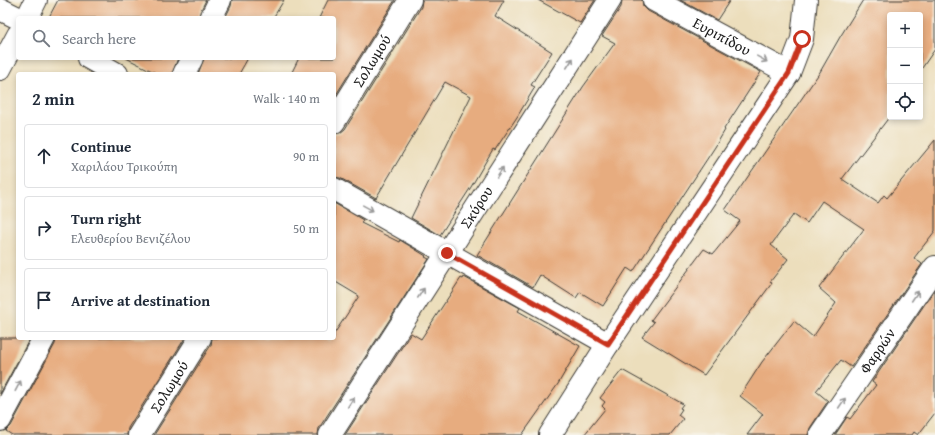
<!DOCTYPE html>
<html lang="en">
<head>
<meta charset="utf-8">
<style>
  body { margin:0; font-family:"Gentium Book Plus",serif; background:#f6f6f7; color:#1f2937 }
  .controls { position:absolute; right:12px; top:12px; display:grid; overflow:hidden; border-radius:4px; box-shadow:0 2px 6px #0003 }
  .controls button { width:36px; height:36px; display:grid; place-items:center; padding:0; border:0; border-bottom:1px solid #e0e1e3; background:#fff; color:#1f2937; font:20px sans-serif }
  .stop { position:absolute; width:12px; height:12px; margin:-9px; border:3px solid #c8321e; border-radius:50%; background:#fff }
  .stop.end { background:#c8321e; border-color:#fff; box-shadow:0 1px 4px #0008 }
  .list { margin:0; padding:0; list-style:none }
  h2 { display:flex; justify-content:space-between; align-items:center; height:52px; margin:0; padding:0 16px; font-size:17px }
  h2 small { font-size:13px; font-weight:400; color:#747a83 }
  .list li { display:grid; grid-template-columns:26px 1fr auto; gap:12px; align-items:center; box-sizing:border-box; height:64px; margin:0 8px 8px; padding:0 8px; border:1px solid #e0e1e3; border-radius:4px }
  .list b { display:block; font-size:15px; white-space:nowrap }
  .list p { margin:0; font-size:13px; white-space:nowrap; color:#747a83 }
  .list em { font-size:13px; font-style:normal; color:#747a83 }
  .icon { flex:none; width:22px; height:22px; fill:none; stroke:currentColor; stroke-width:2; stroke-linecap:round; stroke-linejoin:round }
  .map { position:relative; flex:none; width:935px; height:435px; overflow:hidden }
  .search { position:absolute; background:#fff; box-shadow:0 2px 6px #0003; left:16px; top:16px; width:320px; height:44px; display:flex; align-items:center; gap:10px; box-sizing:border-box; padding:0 14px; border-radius:4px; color:#747a83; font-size:15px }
  .panel { position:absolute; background:#fff; box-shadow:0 2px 6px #0003; left:16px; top:72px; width:320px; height:268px; border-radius:4px }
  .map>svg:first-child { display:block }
  .building { fill:#e7ac7f }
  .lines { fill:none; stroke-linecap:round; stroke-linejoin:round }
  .minor-casing { stroke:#3b3934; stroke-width:24 }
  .minor { stroke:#fff; stroke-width:22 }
  .oneway { stroke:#999 }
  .route { stroke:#c8321e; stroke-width:5 }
  .labels { text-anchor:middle; stroke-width:3.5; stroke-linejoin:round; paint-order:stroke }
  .street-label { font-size:15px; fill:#1c1c1c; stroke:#f7f3e8 }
</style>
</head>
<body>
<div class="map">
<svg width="935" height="435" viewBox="0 0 935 435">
  <rect width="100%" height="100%" fill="#f7f3e8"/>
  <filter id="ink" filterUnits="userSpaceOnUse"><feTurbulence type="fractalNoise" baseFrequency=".025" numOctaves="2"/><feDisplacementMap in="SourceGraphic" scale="8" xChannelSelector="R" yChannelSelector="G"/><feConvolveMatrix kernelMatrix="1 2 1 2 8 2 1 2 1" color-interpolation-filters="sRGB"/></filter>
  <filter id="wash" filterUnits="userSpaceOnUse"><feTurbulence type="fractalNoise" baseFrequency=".012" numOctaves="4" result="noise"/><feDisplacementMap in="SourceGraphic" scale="16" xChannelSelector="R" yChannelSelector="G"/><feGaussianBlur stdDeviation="0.9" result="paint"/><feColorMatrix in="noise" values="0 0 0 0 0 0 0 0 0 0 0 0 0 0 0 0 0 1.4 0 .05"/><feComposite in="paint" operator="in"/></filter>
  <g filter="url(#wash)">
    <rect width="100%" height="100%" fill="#ecdebc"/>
    <g id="blocks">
      <g class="building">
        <path d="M58 0H206L200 12 199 18H50L49 17Z"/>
        <path d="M232 0H284L273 18H225L231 6Z"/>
        <path d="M328 0H395L334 98V74H291L299 58H334V18H319Z"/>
        <path d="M422 0H504L495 16 552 52 531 85 535 87 517 117 495 150 493 149 471 187 440 235 411 218 471 96 445 82 376 198 340 178 334 177V134L340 133 345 129 421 7Z"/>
        <path d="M538 0H595L580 23Z"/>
        <path d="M622 0H642L643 6 648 11 761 72 724 129 725 130 715 147 633 272 627 268 603 306 580 292 576 298 540 275 533 287 477 255 583 87 615 43 602 36 621 7Z"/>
        <path d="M680 0H730L717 20Z"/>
        <path d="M863 0H935V49L920 71V15H890V116L842 179 878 203 884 195 887 198 935 140V231L914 258 922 264 851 367 841 360 816 391 828 401 810 428 808 435H747L763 414 740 396 762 362 794 321 813 337 836 303 819 288 864 229 822 201 807 223 794 214 771 245 788 259 770 282 772 283 704 375 642 337 654 322 651 320 704 249 713 254 740 221 725 210 820 72 840 37Z"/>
        <path d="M126 58H178L172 74H158Z"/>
        <path d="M204 58H248L239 74H198Z"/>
        <path d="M334 203 363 220 361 223 399 242 400 240 426 256 425 257 429 259 319 428 318 435H154L211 345 212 338H322L329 342 332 338H334V334L359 296 334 281Z"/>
        <path d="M464 277 520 308 518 311 580 346 558 384 522 435H345L411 333 421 339 461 278 463 279Z"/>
        <path d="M935 289V413L918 435 914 432 912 435H835L847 417 850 419 876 385 872 382Z"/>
        <path d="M0 338H30L0 394Z"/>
        <path d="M56 338H185L128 428 127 435H12L6 431 11 426 55 344Z"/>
        <path d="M622 370 683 404 680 408 682 409 678 415 683 419 670 435H584L605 409 602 406 605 402 600 398Z"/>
      </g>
    </g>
  </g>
  <g filter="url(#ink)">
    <use href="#blocks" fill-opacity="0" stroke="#3b3934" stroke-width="1"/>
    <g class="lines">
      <g class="minor-casing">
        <g id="minor">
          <path id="s1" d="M654 0 789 73"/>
          <path d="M0 9 18 18"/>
          <path d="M27 18 36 0"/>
          <path d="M211 18 220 0"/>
          <path d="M89 58 117 74"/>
          <path d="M0 69 18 35"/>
          <path d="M184 74 192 58"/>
          <path id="s2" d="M334 122 410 0"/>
          <path d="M334 189 608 344"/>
          <path d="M0 420 44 338"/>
          <path id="s3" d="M139 435 200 338"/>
          <path id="s4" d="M330 435 610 0"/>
          <path d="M550 435 608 344 789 73 802 39 806 0"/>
          <path id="s5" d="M820 435 935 267"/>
        </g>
      </g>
      <use href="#minor" class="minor"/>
    </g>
    <defs><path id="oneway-shaft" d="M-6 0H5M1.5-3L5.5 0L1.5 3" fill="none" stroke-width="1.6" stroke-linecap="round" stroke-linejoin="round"/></defs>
    <g class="oneway">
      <use href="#oneway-shaft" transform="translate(762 59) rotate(29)"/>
      <use href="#oneway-shaft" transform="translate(570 63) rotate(-57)"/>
      <use href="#oneway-shaft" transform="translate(500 172) rotate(-57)"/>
      <use href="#oneway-shaft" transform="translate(368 208) rotate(29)"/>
      <use href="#oneway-shaft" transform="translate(421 293) rotate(-57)"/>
      <use href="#oneway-shaft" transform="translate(915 296) rotate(-56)"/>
      <use href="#oneway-shaft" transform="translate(18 386) rotate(-62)"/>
      <use href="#oneway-shaft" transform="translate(351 402) rotate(-57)"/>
      <use href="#oneway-shaft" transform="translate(842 403) rotate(-56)"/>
    </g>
  </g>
  <g class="lines" filter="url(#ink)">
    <path class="route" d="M447 253 608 344 789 73 802 39"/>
  </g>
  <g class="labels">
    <g class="street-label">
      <text dy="5" stroke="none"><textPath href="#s1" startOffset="77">Ευριπίδου</textPath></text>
      <text dy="5" stroke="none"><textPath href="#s2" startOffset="72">Σολωμού</textPath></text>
      <text dy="5" stroke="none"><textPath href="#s4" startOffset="271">Σκύρου</textPath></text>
      <text dy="5" stroke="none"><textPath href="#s5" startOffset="102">Φαρρών</textPath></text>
      <text dy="5" stroke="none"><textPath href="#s3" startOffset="57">Σολωμού</textPath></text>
    </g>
  </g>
</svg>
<div class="controls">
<button>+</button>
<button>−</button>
<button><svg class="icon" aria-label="locate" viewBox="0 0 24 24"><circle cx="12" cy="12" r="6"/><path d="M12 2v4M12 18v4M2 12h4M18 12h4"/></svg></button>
</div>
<div class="stop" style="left:802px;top:39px"></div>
<div class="stop end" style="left:447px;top:253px"></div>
<div class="search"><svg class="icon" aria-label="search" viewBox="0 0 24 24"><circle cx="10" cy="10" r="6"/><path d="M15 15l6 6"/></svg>Search here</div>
<section class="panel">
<h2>2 min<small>Walk · 140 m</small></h2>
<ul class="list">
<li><svg class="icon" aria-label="ahead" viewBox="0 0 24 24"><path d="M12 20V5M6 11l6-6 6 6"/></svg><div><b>Continue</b><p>Χαριλάου Τρικούπη</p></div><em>90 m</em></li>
<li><svg class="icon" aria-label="right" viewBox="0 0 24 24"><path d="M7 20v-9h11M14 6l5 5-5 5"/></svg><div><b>Turn right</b><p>Ελευθερίου Βενιζέλου</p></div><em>50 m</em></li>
<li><svg class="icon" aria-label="arrive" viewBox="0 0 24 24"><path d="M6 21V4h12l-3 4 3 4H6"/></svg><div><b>Arrive at destination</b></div></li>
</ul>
</section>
</div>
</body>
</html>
